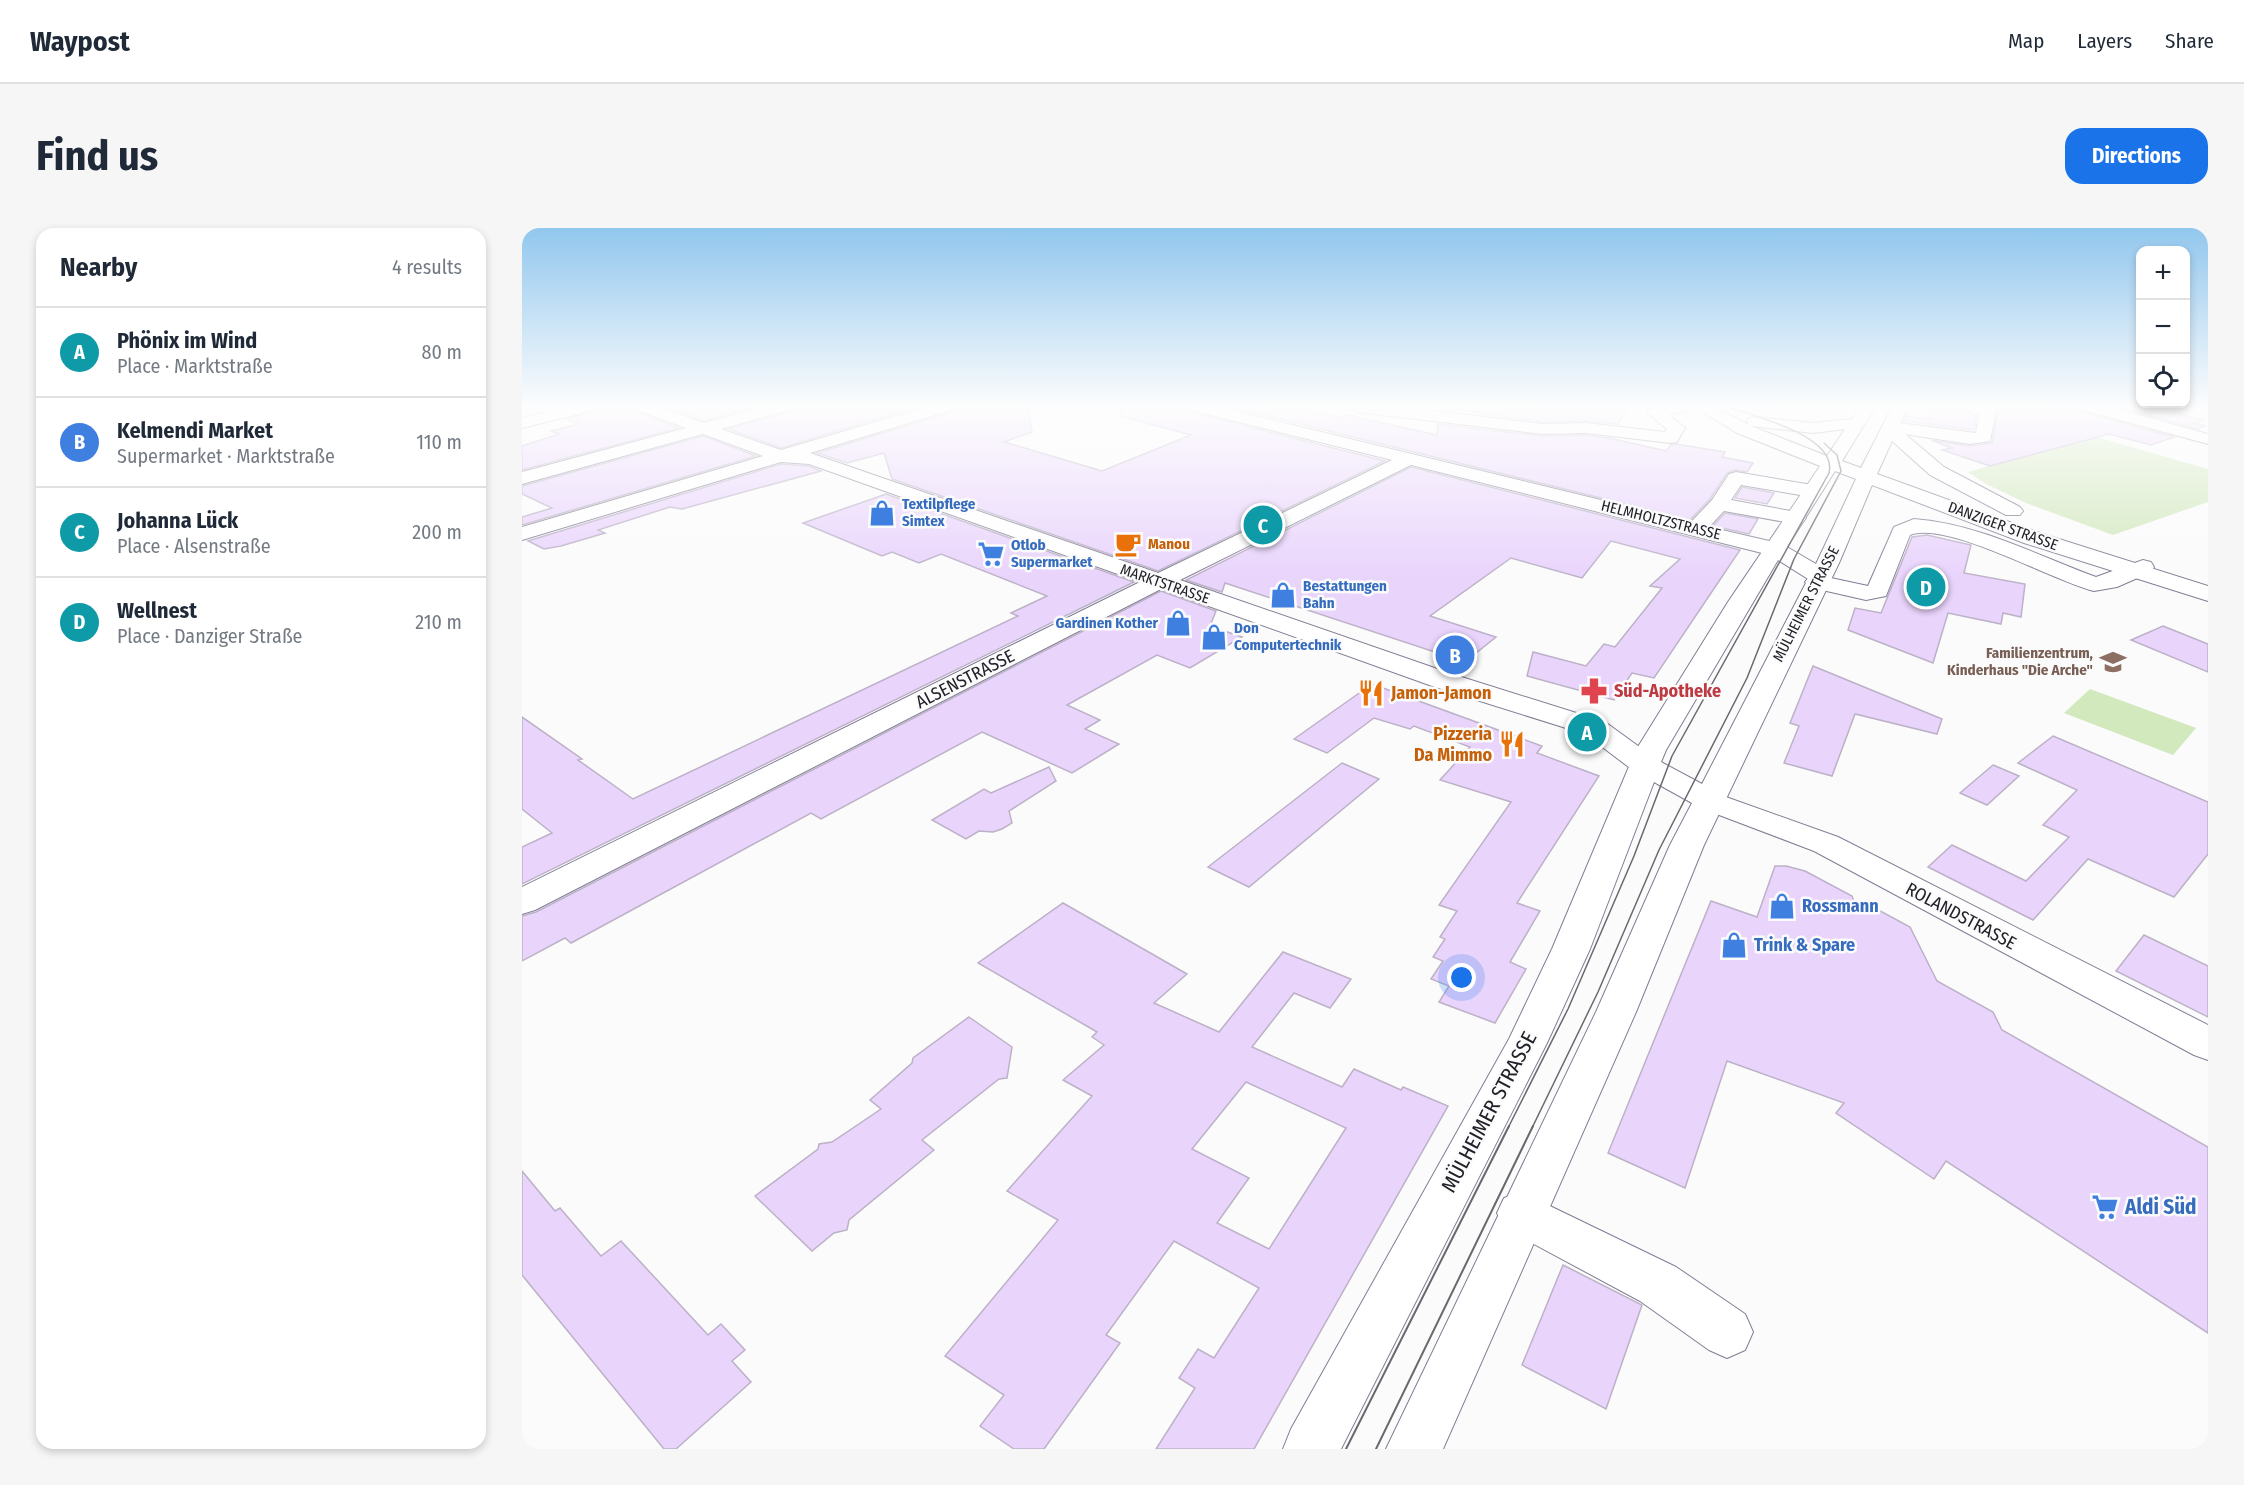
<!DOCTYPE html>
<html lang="en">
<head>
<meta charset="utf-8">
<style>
  body { margin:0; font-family:"Fira Sans Condensed",sans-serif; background:#f6f6f7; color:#1f2937 }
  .controls { position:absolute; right:18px; top:18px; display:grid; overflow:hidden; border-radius:12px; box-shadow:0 3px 9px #0003 }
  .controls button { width:54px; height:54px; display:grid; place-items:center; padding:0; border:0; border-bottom:2px solid #e0e1e3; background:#fff; color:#1f2937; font:30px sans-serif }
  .you { position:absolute; left:940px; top:750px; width:21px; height:21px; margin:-15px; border:4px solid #fff; border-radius:50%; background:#1a73e8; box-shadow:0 0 0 9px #1a73e833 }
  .badge { display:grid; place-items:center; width:39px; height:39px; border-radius:50%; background:#1a73e8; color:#fff; font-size:20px; font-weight:700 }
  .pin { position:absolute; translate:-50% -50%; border:3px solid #fff; box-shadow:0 2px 6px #0006 }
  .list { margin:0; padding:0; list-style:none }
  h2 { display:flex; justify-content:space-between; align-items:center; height:78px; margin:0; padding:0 24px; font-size:26px }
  h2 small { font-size:20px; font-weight:400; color:#747a83 }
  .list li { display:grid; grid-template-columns:39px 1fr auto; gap:18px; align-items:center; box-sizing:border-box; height:90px; padding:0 24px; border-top:2px solid #e0e1e3 }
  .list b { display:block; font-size:22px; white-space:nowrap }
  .list p { margin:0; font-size:20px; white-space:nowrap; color:#747a83 }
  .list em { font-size:20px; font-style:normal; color:#747a83 }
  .icon { flex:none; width:33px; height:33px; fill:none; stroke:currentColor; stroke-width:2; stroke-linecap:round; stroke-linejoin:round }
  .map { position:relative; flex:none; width:1686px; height:1221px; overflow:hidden; border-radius:18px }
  header { display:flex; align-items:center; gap:36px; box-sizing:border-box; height:84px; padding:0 30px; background:#fff; border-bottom:2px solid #e0e1e3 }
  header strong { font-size:28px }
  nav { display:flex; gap:33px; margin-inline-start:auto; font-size:21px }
  .intro { display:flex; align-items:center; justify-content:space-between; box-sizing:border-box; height:144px; padding:0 36px }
  h1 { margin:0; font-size:42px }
  .button { padding:15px 27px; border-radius:18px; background:#1a73e8; color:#fff; font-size:21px; font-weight:700 }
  main { display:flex; gap:36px; padding:0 36px }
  aside { flex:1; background:#fff; border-radius:18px; box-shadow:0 3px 9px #0003 }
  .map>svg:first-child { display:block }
  .green { fill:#d2e8bd }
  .building { fill:#e9d4fc; stroke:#bcb1c7; stroke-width:1.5; fill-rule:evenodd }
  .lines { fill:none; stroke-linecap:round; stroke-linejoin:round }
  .minor-casing { stroke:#827d94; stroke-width:2 }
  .major-casing { stroke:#827d94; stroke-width:2 }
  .minor { fill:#fff; fill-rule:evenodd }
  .major { fill:#fff; fill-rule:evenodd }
  .tram-far1 { stroke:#69686e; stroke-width:1.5 }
  .tram { stroke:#69686e; stroke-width:2 }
  .labels { text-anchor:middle; stroke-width:5; stroke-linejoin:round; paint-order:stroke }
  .far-shop-label { font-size:15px; font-weight:bold; fill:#366cbe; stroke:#fbfbfb; text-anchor:start }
  .far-street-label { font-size:15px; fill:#222029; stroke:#fbfbfb }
  .far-food-label { font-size:15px; font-weight:bold; fill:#c56008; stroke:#fbfbfb; text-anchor:start }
  .far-education-label { font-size:15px; font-weight:bold; fill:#785e54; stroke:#fbfbfb; text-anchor:end }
  .street-label { font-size:18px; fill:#222029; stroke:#fbfbfb }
  .health-label { font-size:18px; font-weight:bold; fill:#be3a42; stroke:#fbfbfb; text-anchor:start }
  .food-label { font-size:18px; font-weight:bold; fill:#c56008; stroke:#fbfbfb; text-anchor:start }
  .shop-label { font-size:18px; font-weight:bold; fill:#366cbe; stroke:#fbfbfb; text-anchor:start }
  .near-street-label { font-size:21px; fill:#222029; stroke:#fbfbfb }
  .near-shop-label { font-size:21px; font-weight:bold; fill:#366cbe; stroke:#fbfbfb; text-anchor:start }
</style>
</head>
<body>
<header>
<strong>Waypost</strong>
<nav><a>Map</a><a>Layers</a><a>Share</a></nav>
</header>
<div class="intro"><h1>Find us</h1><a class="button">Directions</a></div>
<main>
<aside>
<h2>Nearby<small>4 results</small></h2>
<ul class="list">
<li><span class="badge" style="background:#0f9aa8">A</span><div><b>Phönix im Wind</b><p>Place · Marktstraße</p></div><em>80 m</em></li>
<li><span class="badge" style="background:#3f7fe0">B</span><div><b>Kelmendi Market</b><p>Supermarket · Marktstraße</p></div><em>110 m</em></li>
<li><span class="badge" style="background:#0f9aa8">C</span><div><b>Johanna Lück</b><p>Place · Alsenstraße</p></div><em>200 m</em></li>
<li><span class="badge" style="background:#0f9aa8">D</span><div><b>Wellnest</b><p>Place · Danziger Straße</p></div><em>210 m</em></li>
</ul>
</aside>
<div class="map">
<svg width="1686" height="1221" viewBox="0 0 1686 1221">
  <rect width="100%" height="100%" fill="#fbfbfb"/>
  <g class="green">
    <path d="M1526 195 1686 241V274L1591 307 1504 275 1464 256 1446 244 1522 223Z"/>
    <path d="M1568 461 1674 500 1651 527 1542 485Z"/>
  </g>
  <g class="building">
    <path d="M82 179H111L114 184 157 200 0 242V218L37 206 29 203 57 196 45 191Z"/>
    <path d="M146 179H231L182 193Z"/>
    <path d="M271 179H394L259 220 207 201 268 184Z"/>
    <path d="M433 179H506L510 204 482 214 580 243 669 207 598 188 599 179H665L668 184 863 233 636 343 370 251 362 225 325 235 295 225 430 184Z"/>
    <path d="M709 179H773L819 190 826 187 915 207 916 196 1020 208 1064 207 1087 210 1144 223 1149 217 1154 216 1203 224 1200 229 1231 235 1225 244 1213 242 1205 245 1188 271 1168 292Z"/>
    <path d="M917 179H1106L1096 196 1064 193 1020 194Z"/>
    <path d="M1403 179H1441L1444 184 1454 188 1452 202 1382 193 1384 188 1410 191Z"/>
    <path d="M1474 179H1557L1560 184 1652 209 1629 217 1587 206 1468 238 1420 222 1430 220 1409 212 1448 218 1470 215 1476 183Z"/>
    <path d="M1598 179H1631L1680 192 1671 195 1683 198 1676 201Z"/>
    <path d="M181 208 234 228 0 297V289L30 280 0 266V258Z"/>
    <path d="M259 236 287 238 299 243 160 281 148 279 76 302 83 305 39 318 22 321 6 313Z"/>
    <path d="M889 239 1218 322 1132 450 1110 445 1092 472 1005 448 1011 424 1064 438 1082 416 1093 419 1140 360 1128 358 1158 331 1089 313 1060 350 989 330 908 388 974 409 943 434 703 355 700 364 664 352Z"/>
    <path d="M1220 259 1252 265 1245 276 1213 270Z"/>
    <path d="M364 266 612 354 0 656V619L30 605 0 581V489L60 531 56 532 111 571 496 388 489 385 525 368 419 326 397 335 370 324 360 328 281 295Z"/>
    <path d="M1203 285 1236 291 1227 306 1191 298Z"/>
    <path d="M1405 307 1449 317 1442 345 1503 356 1499 389 1481 385 1479 396 1426 385 1411 435 1326 402 1333 380 1359 385 1390 309Z"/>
    <path d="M639 363 694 383 688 398 720 409 668 440 635 427 545 477 578 492 563 501 597 516 550 545 460 504 299 591 289 585 49 715 43 710 0 733V688L14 684Z"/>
    <path d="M1641 398 1686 416V444L1609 412Z"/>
    <path d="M1291 438 1420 491 1415 506 1333 486 1310 548 1262 535 1277 498 1268 495Z"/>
    <path d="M850 456 1020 518 1015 525 1077 548 995 675 1018 683 988 734 1004 741 973 795 917 774 927 758 909 751 921 733 911 729 923 711 918 709 935 683 917 677 989 574 918 552 948 519 892 498 888 501 852 490 805 525 772 511Z"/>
    <path d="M1531 508 1686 574V626L1652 669 1566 631 1511 692 1406 639 1430 617 1504 653 1547 609 1521 597 1555 562 1496 535Z"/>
    <path d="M820 535 857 551 727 659 686 639Z"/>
    <path d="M1471 537 1497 548 1465 577 1438 565Z"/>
    <path d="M527 539 534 553 487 583 490 595 480 601 471 604 457 603 444 611 410 592 462 561 469 565Z"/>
    <path d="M1253 638H1264L1283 643 1330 668 1334 678 1351 679 1388 699 1415 753 1471 784 1480 802 1686 919V1105L1424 933 1412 951 1314 885 1322 875 1205 833 1163 960 1086 925 1189 673 1235 689Z"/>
    <path d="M541 675 665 746 632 775 697 804 761 724 829 751 808 780 772 765 730 819 820 859 832 841 879 862 881 859 926 878 732 1221H634L673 1160 657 1150 676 1121 692 1130 737 1060 652 1013 584 1107 598 1115 522 1221H492L458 1198 482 1167 423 1128 536 992 485 963 570 868 541 852 582 817 570 809 575 804 456 735ZM724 854 824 900 747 1021 695 995 727 950 670 921Z"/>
    <path d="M1622 707 1686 738V789L1594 743Z"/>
    <path d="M447 789 490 819 485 850 477 851 400 912 412 922 327 992 325 1002 312 1005 290 1023 233 968 296 921 297 916 310 914 359 881 348 872 390 835 391 830Z"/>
    <path d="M0 943 33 983 38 980 79 1028 99 1013 186 1107 199 1096 223 1122 210 1133 229 1154 154 1221H142L0 1047Z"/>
    <path d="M1041 1037 1120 1077 1084 1181 1000 1137Z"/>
  </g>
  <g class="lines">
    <g class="minor-casing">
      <g id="minor">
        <path d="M44 179H74L72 182 0 200V190Z"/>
        <path d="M113 179H138L182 195 241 179H269L267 182 199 201 259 222 404 179H431L429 182 288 225 636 345 870 232 669 182 667 179H697L1169 294 1190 272 1207 246 1214 244 1290 257 1297 259 1300 263 1297 267 1290 269 1219 257 1209 272 1274 284 1281 286 1284 290 1281 294 1274 296 1202 283 1187 299 1260 316 1263 321 1260 326 1252 328 889 237 658 352 930 446 1083 494 1134 531 1138 537 1134 543 1123 546 1112 543 1063 506 910 458 639 361 13 682 0 686V659L618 354 287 236 259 234 0 312V299L241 228 181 206 0 256V244L164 200 115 182Z"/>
        <path d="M827 179H881L1020 196 1064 195 1143 204 1145 201 1125 185 1127 181 1169 179 1167 182 1147 187 1163 200 1155 214 1149 215 1064 205 1020 206 835 184Z"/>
        <path d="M1443 179 1472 180 1474 183 1468 213 1448 216 1369 204 1363 203 1360 199 1363 195 1369 194 1454 205 1457 186 1445 182Z"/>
        <path d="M1559 179H1588L1686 206V216L1561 182Z"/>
        <path d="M1392 291C1457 296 1514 327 1574 349L1621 332 1629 334 1632 339 1629 344 1595 359 1572 363C1531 353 1424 292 1388 307L1364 368 1344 372 1287 359 1283 354 1287 349 1295 347 1346 358 1372 299Z"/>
        <path d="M1187 563 1316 609 1686 797V832L1672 827 1292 623 1176 579 1171 572 1176 565Z"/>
        <path d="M999 964 1154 1039 1223 1086 1231 1104 1223 1122 1205 1130 1187 1122 1118 1073 982 1000 975 985 982 970Z"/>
      </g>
    </g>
    <g class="major-casing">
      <path id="major" d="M1172 179H1193L1227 197 1225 194 1227 190 1233 189 1291 195 1330 191 1337 179H1353L1320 233 1339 240 1370 179H1386L1376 200 1422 239 1498 279 1501 283 1498 287H1484L1408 247 1370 213 1355 246 1518 305 1686 358V373L1502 315 1350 257 1317 335 1182 617 1114 784 921 1221H864L1074 784 1148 617 1170 575 1132 554 1068 721 1025 815 819 1221H761L769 1201 987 811 1030 721 1114 522 1206 374 1298 238 1215 205ZM1229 198 1291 205 1323 201 1305 228ZM1313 243 1334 251 1294 336 1265 319ZM1256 332 1286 351 1180 556 1139 534 1144 522Z"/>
    </g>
    <use href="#minor" class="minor"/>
    <use href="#major" class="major"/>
    <g class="tram-far1">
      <path d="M986 900 1046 781 1112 628 1150 528 1307 245C1316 208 1232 188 1206 179"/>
      <path d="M1010 900 1076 764 1137 622 1225 450 1272 331 1319 243 1315 227 1302 215"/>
    </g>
    <g class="tram">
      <path d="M824 1221 987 898"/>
      <path d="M854 1221 1011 898"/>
    </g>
  </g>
  <linearGradient id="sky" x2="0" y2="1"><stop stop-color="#92c7ee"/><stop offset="0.51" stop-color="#fdfdfd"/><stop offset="1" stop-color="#fdfdfd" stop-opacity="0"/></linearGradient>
  <rect width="1686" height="350" fill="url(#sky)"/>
  <defs>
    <g id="shop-bare" transform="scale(2.07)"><path d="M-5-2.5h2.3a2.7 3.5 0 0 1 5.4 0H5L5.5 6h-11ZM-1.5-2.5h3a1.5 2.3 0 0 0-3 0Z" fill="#3f7fe0" stroke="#fbfbfb" stroke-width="2.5" paint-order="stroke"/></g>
    <g id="cafe-bare" transform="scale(2.07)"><path d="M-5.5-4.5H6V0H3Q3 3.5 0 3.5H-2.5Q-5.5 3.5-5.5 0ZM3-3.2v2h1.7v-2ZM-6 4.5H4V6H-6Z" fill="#e8710a" stroke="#fbfbfb" stroke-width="2.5" paint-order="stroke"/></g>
    <g id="supermarket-bare" transform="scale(2.07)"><path d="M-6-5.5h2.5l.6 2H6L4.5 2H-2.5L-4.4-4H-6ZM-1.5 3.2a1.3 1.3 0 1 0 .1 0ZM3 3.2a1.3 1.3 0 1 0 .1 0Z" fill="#3f7fe0" stroke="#fbfbfb" stroke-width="2.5" paint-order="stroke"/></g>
    <g id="school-bare" transform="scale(2.07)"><path d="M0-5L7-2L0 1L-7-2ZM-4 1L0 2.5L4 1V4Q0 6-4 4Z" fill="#8d6e63" stroke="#fbfbfb" stroke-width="2.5" paint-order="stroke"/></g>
    <g id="pharmacy-bare" transform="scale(2.07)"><path d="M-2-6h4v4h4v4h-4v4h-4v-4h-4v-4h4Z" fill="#e0444e" stroke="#fbfbfb" stroke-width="2.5" paint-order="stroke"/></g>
    <g id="restaurant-bare" transform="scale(2.07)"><path d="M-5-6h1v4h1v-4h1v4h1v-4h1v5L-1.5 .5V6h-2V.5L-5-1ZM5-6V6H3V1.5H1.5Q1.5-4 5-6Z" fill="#e8710a" stroke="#fbfbfb" stroke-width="2.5" paint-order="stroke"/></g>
  </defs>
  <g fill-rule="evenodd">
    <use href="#shop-bare" x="360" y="285"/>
    <use href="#cafe-bare" x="606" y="316"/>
    <use href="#supermarket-bare" x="469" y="326"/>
    <use href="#shop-bare" x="761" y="367"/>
    <use href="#shop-bare" x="656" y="395"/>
    <use href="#shop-bare" x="692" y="409"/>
    <use href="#school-bare" x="1591" y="434"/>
    <use href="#pharmacy-bare" x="1072" y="463"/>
    <use href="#restaurant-bare" x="849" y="465"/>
    <use href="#restaurant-bare" x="990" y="516"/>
    <use href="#shop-bare" x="1260" y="678"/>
    <use href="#shop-bare" x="1212" y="717"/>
    <use href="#supermarket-bare" x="1583" y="979"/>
  </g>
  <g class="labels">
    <g class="far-shop-label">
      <text x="380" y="281">Textilpflege<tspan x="380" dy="17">Simtex</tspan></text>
      <text x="489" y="322">Otlob<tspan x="489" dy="17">Supermarket</tspan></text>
      <text x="781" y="363">Bestattungen<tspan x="781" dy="17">Bahn</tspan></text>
      <text x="636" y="400" text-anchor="end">Gardinen Kother</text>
      <text x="712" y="405">Don<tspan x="712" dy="17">Computertechnik</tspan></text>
    </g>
    <g class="far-street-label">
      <text transform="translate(1139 292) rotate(14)" y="5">HELMHOLTZSTRASSE</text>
      <text transform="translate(1481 298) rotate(20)" y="5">DANZIGER STRASSE</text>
      <text transform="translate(643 356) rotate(19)" y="5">MARKTSTRASSE</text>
      <text transform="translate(1284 376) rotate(-63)" y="5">MÜLHEIMER STRASSE</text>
    </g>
    <g class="far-food-label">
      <text x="626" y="321">Manou</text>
    </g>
    <g class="far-education-label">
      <text x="1571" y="430">Familienzentrum,<tspan x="1571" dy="17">Kinderhaus "Die Arche"</tspan></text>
    </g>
    <g class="street-label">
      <text transform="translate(443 451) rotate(-27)" y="6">ALSENSTRASSE</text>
      <text transform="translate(1439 688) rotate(28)" y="6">ROLANDSTRASSE</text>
    </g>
    <g class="health-label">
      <text x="1092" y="469">Süd-Apotheke</text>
    </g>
    <g class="food-label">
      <text x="869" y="471">Jamon-Jamon</text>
      <text x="970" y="512" text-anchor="end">Pizzeria<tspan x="970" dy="21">Da Mimmo</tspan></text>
    </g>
    <g class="shop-label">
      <text x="1280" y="684">Rossmann</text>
      <text x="1232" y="723">Trink &amp; Spare</text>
    </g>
    <g class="near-street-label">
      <text transform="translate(967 884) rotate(-62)" y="7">MÜLHEIMER STRASSE</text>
    </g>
    <g class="near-shop-label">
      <text x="1603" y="986">Aldi Süd</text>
    </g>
  </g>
</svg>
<div class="controls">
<button>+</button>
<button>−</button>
<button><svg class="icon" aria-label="locate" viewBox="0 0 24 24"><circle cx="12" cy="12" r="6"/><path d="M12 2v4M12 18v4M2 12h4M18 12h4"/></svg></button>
</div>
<div class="you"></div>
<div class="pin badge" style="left:1065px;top:504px;background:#0f9aa8">A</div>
<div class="pin badge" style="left:933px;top:427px;background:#3f7fe0">B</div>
<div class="pin badge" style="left:741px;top:297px;background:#0f9aa8">C</div>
<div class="pin badge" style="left:1404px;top:359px;background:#0f9aa8">D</div>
</div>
</main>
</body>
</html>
